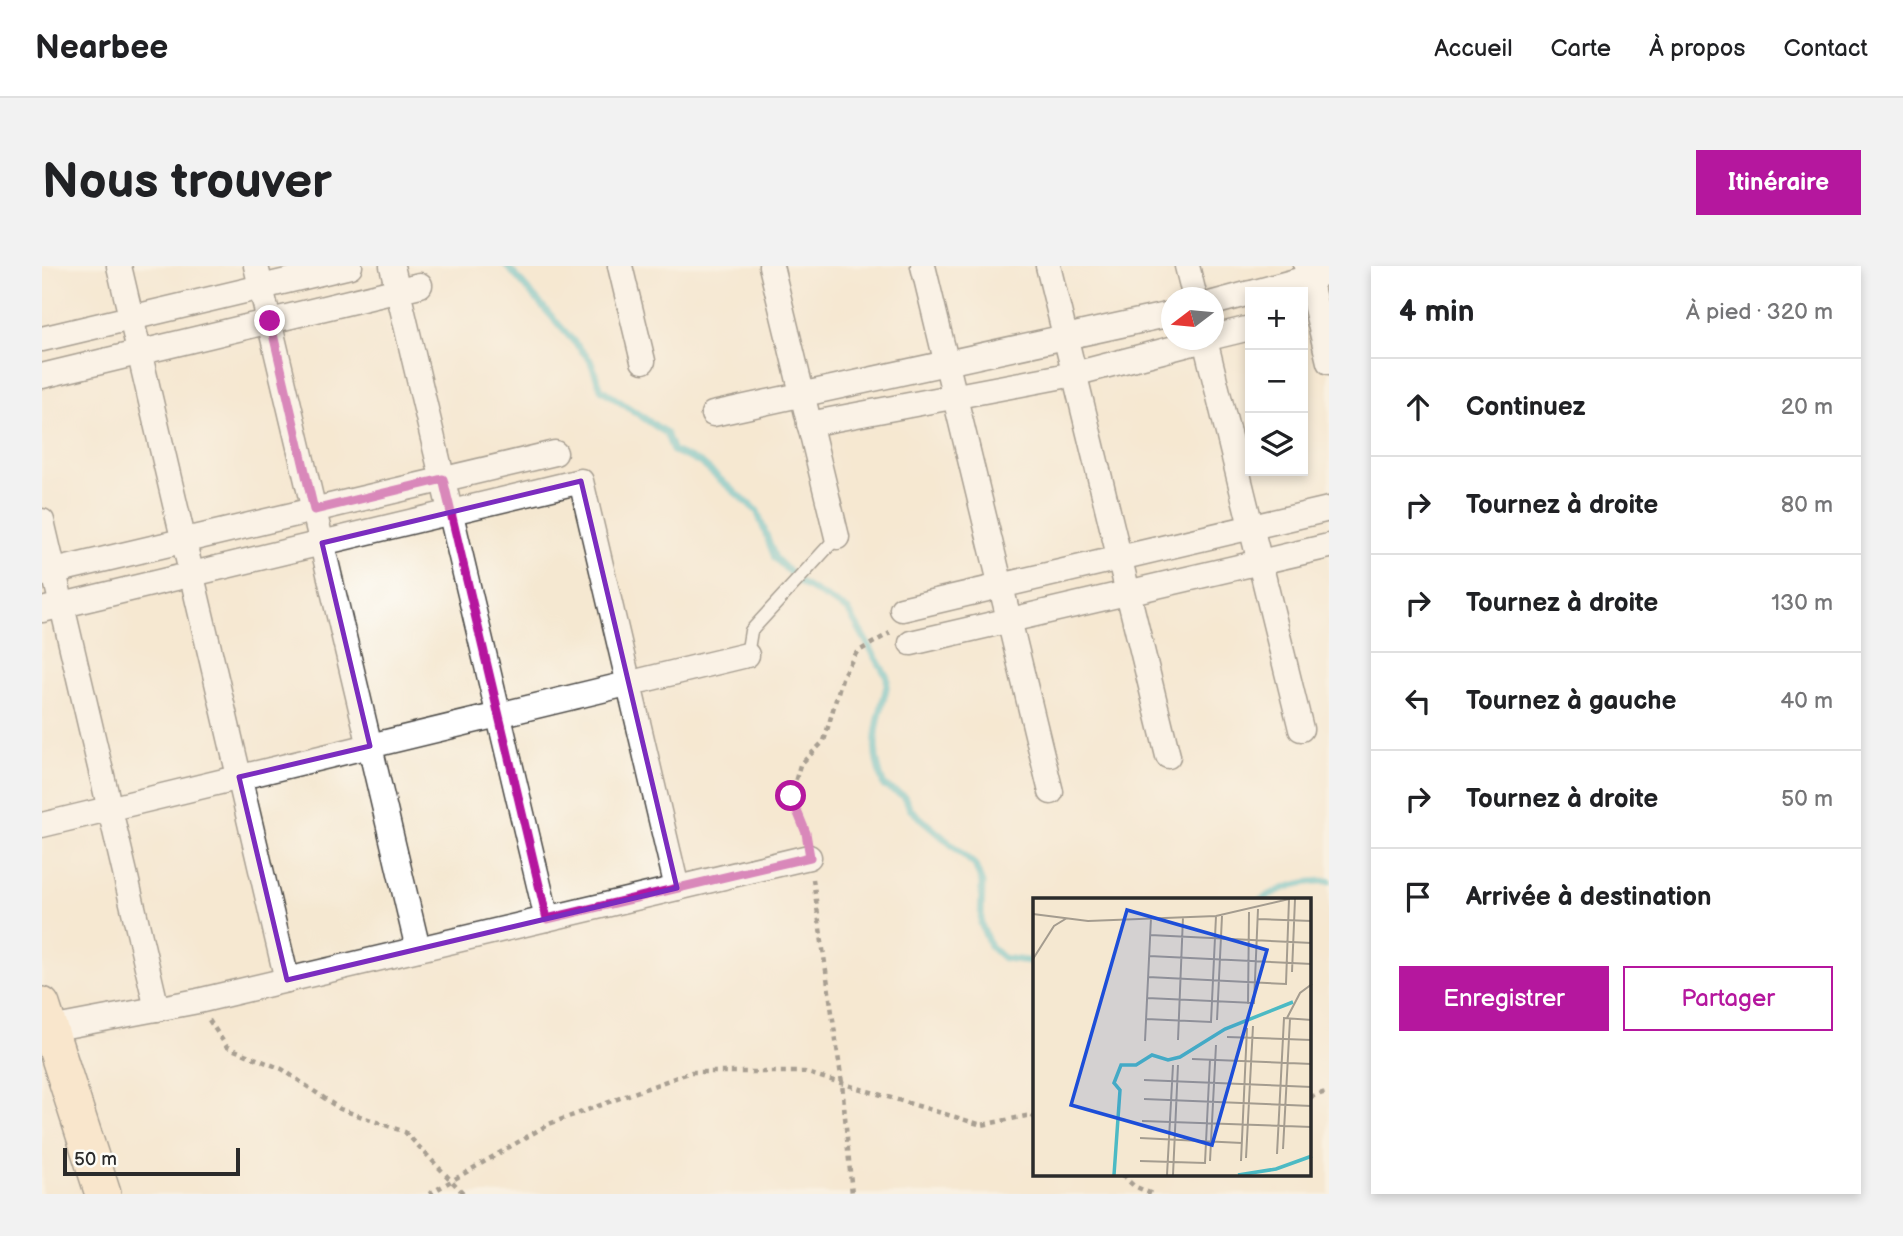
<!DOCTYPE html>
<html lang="fr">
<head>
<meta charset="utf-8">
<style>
  body { margin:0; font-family:"Balsamiq Sans",sans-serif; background:#f2f2f2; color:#202124 }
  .controls { position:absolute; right:21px; top:21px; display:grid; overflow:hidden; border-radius:0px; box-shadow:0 4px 10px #0003 }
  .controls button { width:63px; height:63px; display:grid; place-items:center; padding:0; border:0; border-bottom:2px solid #e0e0e0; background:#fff; color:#202124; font:35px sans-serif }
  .compass { position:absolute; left:1119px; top:21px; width:63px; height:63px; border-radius:50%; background:#fff; box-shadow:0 4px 10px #0003; rotate:254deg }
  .scale { position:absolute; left:21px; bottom:18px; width:177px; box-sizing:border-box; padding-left:7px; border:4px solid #2b2b2b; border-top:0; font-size:19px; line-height:24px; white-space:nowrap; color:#2b2b2b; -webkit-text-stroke:5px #fdfcf7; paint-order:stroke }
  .stop { position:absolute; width:21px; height:21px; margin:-16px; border:5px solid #b5179e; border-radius:50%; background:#fff }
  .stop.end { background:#b5179e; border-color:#fff; box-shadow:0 2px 7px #0008 }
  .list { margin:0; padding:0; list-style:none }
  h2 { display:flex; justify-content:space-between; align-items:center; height:91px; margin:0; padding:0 28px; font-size:30px }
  h2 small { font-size:23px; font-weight:400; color:#757577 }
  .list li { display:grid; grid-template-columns:46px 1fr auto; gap:21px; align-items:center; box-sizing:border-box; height:98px; padding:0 28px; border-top:2px solid #e0e0e0 }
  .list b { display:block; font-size:26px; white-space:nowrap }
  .list em { font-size:23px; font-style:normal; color:#757577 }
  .actions { display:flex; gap:14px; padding:21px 28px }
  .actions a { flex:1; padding:16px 0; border:2px solid #b5179e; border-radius:0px; text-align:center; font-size:24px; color:#b5179e }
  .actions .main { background:#b5179e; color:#fff }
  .icon { flex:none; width:38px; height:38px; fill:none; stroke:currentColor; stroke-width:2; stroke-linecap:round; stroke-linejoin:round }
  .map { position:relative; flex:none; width:1287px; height:928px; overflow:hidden; border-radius:0px }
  header { display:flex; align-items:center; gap:42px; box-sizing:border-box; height:98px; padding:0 35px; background:#fff; border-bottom:2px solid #e0e0e0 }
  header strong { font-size:33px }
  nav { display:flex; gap:38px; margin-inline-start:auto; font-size:24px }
  .intro { display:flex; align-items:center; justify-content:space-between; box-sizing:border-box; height:168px; padding:0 42px }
  h1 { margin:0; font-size:49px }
  .button { padding:18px 32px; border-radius:0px; background:#b5179e; color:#fff; font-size:24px; font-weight:700 }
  main { display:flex; gap:42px; padding:0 42px }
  aside { flex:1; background:#fff; border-radius:0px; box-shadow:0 4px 10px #0003 }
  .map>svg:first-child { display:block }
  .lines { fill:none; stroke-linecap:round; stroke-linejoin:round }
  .stream { stroke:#4cbac4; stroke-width:7 }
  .lane-casing { stroke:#494744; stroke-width:15 }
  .street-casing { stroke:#494744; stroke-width:27 }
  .secondary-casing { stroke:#494744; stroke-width:38 }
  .path { stroke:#494744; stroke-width:4.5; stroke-dasharray:5 5; stroke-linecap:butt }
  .lane { stroke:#fff; stroke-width:12 }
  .street { stroke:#fff; stroke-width:24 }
  .secondary { stroke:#fde5c5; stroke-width:35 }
  .route { stroke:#b5179e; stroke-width:9 }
  .marked { fill:none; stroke:#7b2cbf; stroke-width:5; stroke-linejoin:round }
  .inset-river { fill:none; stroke:#4cbac4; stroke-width:3.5 }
  .inset-road { fill:none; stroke:#a49c8f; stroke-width:2 }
  .view { fill:#1d4ed8; fill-opacity:0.15; stroke:#1d4ed8; stroke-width:3.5 }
  .inset-edge { fill:none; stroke:#2b2b2b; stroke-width:3.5 }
</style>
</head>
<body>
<header>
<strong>Nearbee</strong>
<nav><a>Accueil</a><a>Carte</a><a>À propos</a><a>Contact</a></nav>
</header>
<div class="intro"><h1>Nous trouver</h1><a class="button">Itinéraire</a></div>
<main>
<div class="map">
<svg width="1287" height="928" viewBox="0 0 1287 928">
  <rect width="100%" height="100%" fill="#fdfcf7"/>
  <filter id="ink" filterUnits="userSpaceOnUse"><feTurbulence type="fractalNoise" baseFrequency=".0143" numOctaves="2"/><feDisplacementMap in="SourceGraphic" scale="14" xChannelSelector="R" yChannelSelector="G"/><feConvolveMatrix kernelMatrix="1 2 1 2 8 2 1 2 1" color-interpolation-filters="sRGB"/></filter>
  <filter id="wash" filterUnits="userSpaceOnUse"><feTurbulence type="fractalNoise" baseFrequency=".00686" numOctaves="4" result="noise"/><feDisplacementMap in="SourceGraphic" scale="28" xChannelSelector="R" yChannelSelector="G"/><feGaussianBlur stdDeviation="1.57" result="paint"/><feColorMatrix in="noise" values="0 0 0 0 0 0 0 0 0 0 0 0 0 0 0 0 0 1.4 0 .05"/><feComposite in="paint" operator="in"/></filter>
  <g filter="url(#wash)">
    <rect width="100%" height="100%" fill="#f5e8d1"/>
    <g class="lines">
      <g class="stream">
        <path d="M465 0 548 94 559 123 624 167 631 185 659 197 715 245 733 292 760 318 806 344 845 411C846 424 841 431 839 443 831 474 831 490 842 520L862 530 868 543 933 599 940 617 939 658 948 680 961 692 993 696"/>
        <path d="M1219 634C1242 620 1260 615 1287 615"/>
      </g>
    </g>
  </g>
  <g filter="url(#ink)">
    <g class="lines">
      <g class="lane-casing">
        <path id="lane" d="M705 389 709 365 795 271"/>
      </g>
      <g class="street-casing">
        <g id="street">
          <path d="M77 0 245 714"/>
          <path d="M214 0 376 683"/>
          <path d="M350 0 505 653"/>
          <path d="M578 0 601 95"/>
          <path d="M729 0 795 271"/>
          <path d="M881 0 1009 526"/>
          <path d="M1006 0 1126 490"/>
          <path d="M1145 0 1153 32"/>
          <path d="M1264 0 1287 96"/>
          <path d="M1213 26 1287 6"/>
          <path d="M1171 37 1208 27"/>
          <path d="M1171 71 1208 62"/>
          <path d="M0 73 308 0"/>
          <path d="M1163 74 1259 463"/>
          <path d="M0 110 378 19"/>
          <path d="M671 148 1129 48"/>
          <path d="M767 158 1032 108 1163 74"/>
          <path d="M0 255 115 743"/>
          <path d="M0 308 513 187"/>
          <path d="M860 343 1287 243"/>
          <path d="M0 344 539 215 635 622"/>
          <path d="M869 377 1287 280"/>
          <path d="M0 559 705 389"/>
          <path d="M8 763 156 735 767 591"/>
        </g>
      </g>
      <g class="secondary-casing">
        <path id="secondary" d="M0 739 61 928"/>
      </g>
      <g class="path">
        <path d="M765 570 749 530 758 499 782 475 801 409 815 386 848 367"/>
        <path d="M771 613 800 817 810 928"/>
        <path d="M167 754 185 781 240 803 298 843 363 866 422 928"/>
        <path d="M1268 831 1287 825"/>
        <path d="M1080 909 1092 920 1110 928"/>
        <path d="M387 928 507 858 649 806H762L940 859 989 849 993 852"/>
      </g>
      <use href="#lane" class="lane"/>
      <use href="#street" class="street"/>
      <use href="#secondary" class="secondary"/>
    </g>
  </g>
  <g class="lines" filter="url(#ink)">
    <path class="route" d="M228 55 272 244 401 213 505 653 768 591 764 567 749 530"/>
  </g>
  <path d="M0 0H1287V928H0ZM539 215 635 622 245 714 197 511 328 480 280 277Z" fill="#f5e8d1" fill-opacity=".55" fill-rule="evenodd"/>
  <path class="marked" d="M539 215 635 622 245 714 197 511 328 480 280 277Z"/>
  <g transform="translate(991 632)">
    <rect width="278" height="278" fill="#f5e8d1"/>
    <path class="inset-river" d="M81 277 87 192 81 185 88 167H103L119 157 135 162 147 159 192 131 260 104M205 277 243 271 279 258"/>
    <path class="inset-road" d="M0 16 55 23 183 18 256 1M225 21 279 23M117 37 279 45M116 58 279 66M0 61 21 28 34 20M259 74 262 1M115 79 253 86 256 1M114 100 221 105 225 11M215 106 216 14M254 120 267 95 279 86M113 121 178 124 183 18M184 122 189 18M194 139 279 142M145 142 150 19M112 143 118 20M159 161 279 166M111 182 279 189M111 201 279 208M109 223 279 229M107 240 209 245M250 251 257 121M244 256 251 120 279 122M213 260 220 128M107 263 172 265 177 161M177 263 183 147M208 263 214 130M134 277 140 167M140 277 145 167"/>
    <path class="view" d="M94 12 234 52 179 247 38 207Z"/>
    <rect width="278" height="278" class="inset-edge"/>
  </g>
</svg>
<div class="controls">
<button>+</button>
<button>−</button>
<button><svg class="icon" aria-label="layers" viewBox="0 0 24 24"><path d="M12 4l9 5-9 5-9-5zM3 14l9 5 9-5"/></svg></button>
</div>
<svg class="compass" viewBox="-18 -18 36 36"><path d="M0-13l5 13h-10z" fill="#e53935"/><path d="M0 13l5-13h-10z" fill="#757577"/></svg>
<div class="scale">50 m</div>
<div class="stop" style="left:749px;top:530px"></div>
<div class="stop end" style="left:228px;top:55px"></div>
</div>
<aside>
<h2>4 min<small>À pied · 320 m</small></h2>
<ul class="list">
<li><svg class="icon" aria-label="ahead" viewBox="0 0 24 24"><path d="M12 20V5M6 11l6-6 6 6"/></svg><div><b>Continuez</b></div><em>20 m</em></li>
<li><svg class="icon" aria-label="right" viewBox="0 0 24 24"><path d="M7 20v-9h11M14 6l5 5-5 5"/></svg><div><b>Tournez à droite</b></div><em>80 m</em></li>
<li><svg class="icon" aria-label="right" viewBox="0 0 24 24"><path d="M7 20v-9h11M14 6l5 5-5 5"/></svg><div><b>Tournez à droite</b></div><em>130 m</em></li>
<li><svg class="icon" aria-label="left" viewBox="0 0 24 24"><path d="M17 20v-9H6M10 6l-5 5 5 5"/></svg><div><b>Tournez à gauche</b></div><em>40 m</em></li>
<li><svg class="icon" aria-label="right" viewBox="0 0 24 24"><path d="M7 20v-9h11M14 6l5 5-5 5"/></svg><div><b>Tournez à droite</b></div><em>50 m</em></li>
<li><svg class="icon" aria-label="arrive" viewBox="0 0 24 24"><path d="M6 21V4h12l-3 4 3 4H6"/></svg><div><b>Arrivée à destination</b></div></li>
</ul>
<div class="actions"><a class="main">Enregistrer</a><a>Partager</a></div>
</aside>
</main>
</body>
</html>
